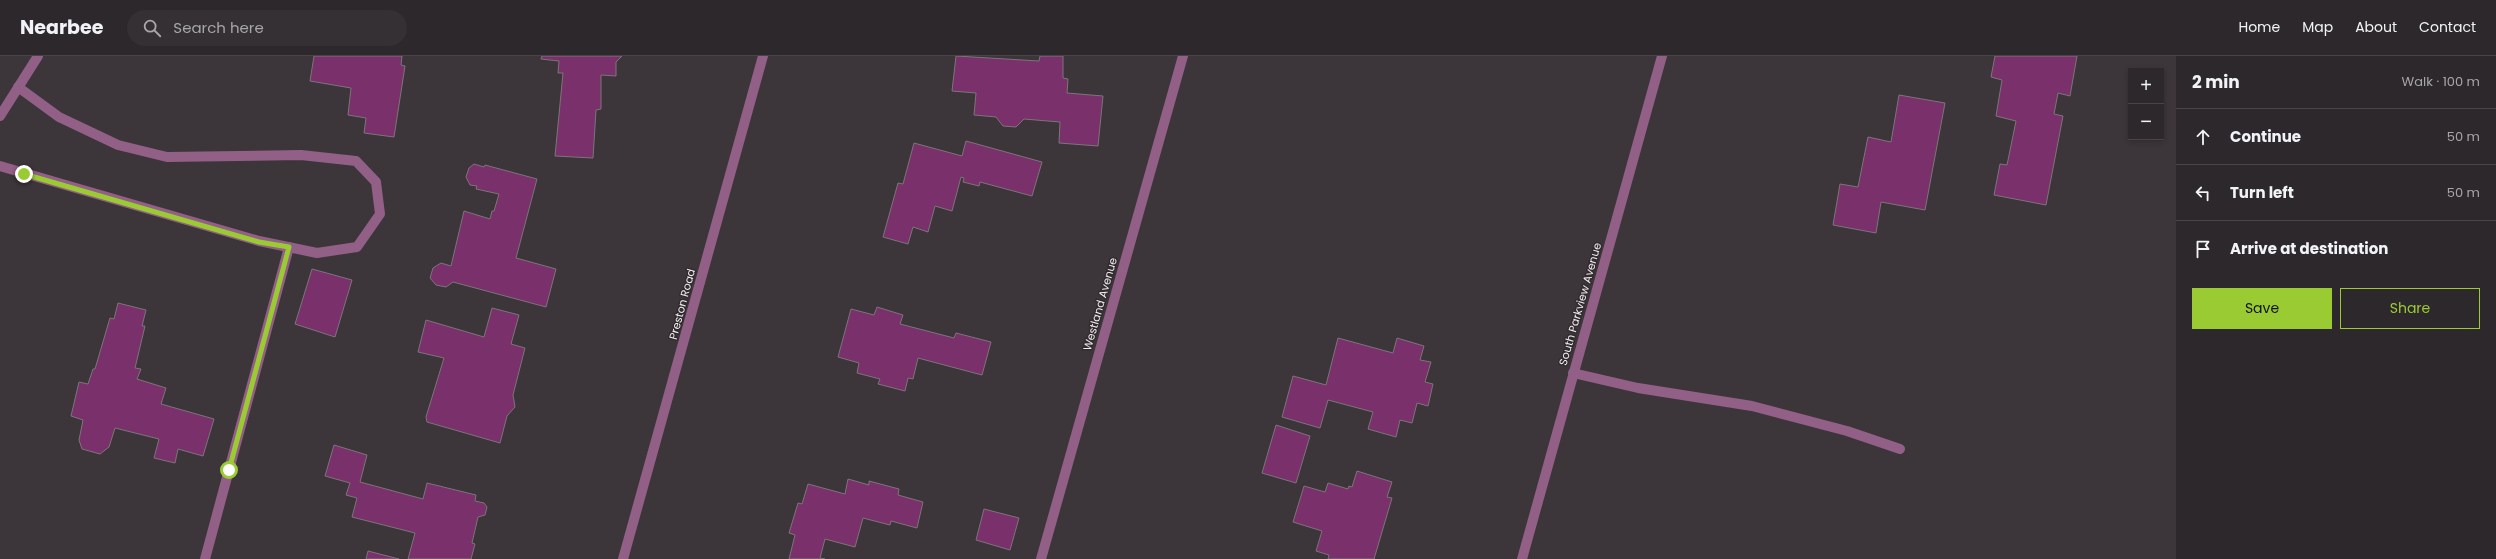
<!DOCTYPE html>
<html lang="en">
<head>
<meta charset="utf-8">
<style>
  body { margin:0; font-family:Poppins,sans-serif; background:#353034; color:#f1f3f6 }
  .controls { position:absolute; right:12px; top:12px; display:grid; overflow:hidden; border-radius:0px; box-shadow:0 2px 6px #0003 }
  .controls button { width:36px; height:36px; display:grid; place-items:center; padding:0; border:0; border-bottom:1px solid #484448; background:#2d282c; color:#f1f3f6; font:20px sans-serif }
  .stop { position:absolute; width:12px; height:12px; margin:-9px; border:3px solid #9bcb33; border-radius:50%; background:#fff }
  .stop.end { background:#9bcb33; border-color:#fff; box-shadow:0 1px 4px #0008 }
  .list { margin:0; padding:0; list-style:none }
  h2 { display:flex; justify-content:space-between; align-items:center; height:52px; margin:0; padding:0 16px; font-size:17px }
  h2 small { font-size:13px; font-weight:400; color:#a7a6a9 }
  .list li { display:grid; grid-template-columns:26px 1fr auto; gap:12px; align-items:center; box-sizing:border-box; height:56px; padding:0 16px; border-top:1px solid #484448 }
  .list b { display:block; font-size:15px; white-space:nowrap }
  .list em { font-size:13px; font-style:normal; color:#a7a6a9 }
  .actions { display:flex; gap:8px; padding:12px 16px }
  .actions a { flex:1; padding:9px 0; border:1px solid #9bcb33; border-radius:0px; text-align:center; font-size:14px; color:#9bcb33 }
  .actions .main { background:#9bcb33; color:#111 }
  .icon { flex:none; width:22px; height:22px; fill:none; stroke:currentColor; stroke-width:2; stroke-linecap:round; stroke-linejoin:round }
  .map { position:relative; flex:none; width:2176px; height:503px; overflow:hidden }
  header { display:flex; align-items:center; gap:24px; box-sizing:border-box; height:56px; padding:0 20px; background:#2d282c; border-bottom:1px solid #484448 }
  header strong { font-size:19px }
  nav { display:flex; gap:22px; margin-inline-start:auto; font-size:14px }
  .search { width:280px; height:36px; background:#353034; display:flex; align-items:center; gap:10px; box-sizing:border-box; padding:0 14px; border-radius:22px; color:#a7a6a9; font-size:15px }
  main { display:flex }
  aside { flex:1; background:#2d282c }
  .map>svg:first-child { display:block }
  .building { fill:#7a306b; stroke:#7c757a }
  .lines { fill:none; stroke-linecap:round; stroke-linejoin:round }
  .lane { stroke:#925f86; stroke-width:10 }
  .street { stroke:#925f86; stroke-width:10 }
  .route { stroke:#9bcb33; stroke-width:5 }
  .labels { text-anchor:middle; stroke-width:3; stroke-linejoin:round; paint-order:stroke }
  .street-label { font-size:11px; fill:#f0ecef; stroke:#322b30 }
</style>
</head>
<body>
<header>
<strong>Nearbee</strong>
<div class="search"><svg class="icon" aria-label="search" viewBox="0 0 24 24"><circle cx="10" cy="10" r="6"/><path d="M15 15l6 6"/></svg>Search here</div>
<nav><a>Home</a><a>Map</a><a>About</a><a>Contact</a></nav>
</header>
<main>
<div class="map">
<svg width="2176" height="503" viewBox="0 0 2176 503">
  <rect width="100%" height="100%" fill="#3c353a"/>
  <g class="building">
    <path d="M314 0H402L401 9 405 10 394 81 364 77 366 62 348 59 351 32 310 25Z"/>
    <path d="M542 0H622L616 6V20L601 19V53L596 54 593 102 555 100 563 17H558L559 5 541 3Z"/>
    <path d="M956 0 1039 5 1040 0H1063V22L1068 23 1067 37 1103 40 1098 90 1059 87 1060 66 1024 63 1016 71 1003 70 996 61 974 59 976 37 952 35Z"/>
    <path d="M1995 0H2077L2070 40 2058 37 2054 58 2063 60 2046 149 1994 139 2000 108 2007 109 2016 65 1996 60 2002 24 1991 21Z"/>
    <path d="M1899 39 1945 47 1925 154 1881 146 1876 177 1833 169 1840 128 1858 131 1868 81 1891 86Z"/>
    <path d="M966 85 1042 106 1032 140 980 126 979 130 963 126 964 122 961 121 952 155 935 150 928 176 913 171 908 188 883 181 898 127 903 128 914 87 962 100Z"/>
    <path d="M474 108 484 111 485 109 537 123 516 202 556 213 546 251 453 226 446 231 436 229 430 222 433 212 441 207 451 210 464 155 490 163 492 155H494L499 138 476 133 477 130 470 129 466 121 469 112Z"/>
    <path d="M312 213 352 224 335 281 295 268Z"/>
    <path d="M118 247 146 254 142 270H145L135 312 141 313 137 323 166 332 161 348 214 363 203 400 178 393 175 407 154 402 159 383 115 372 109 391 100 398 82 393 79 384 83 364 71 360 79 326 88 328 93 313H95L110 262 114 263Z"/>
    <path d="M877 251 903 259 900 268 954 282 956 277 991 286 982 319 918 302 913 323 908 322 905 335 878 328 880 323 857 317 859 307 838 301 851 253 874 259Z"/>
    <path d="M492 252 519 259 511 288 525 292 513 339 515 351 507 360 500 387 427 366 426 361 444 302 418 296 426 264 484 281Z"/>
    <path d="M1338 282 1393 297 1397 282 1424 290 1420 304 1431 306 1425 326 1433 328 1428 350 1417 347 1412 367 1400 364 1396 381 1368 373 1373 356 1328 344 1320 372 1282 361 1293 320 1326 329Z"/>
    <path d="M1276 369 1310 380 1296 427 1262 417Z"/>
    <path d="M334 389 367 399 360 426 423 443 427 427 476 439 475 445 484 447 487 451 485 459 478 461 472 487 475 488 471 503H408L415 477 352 461 357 442 346 439 350 427 325 420Z"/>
    <path d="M1357 415 1392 426 1387 441 1392 442 1374 503H1328L1329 499 1316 495 1322 475 1293 466 1304 430 1325 436 1328 427 1348 433 1349 430 1352 431Z"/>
    <path d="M848 423 869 429V425L899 433 898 439 923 446 917 472 891 465 890 469 863 462 855 491 825 483 820 502 825 503H789L795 479 789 477 798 447 802 448 808 428 845 438Z"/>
    <path d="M984 453 1019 462 1010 494 976 484Z"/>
    <path d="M368 495 399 503H366Z"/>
  </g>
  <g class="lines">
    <g class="lane">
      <path d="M0 110 259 185 317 197 357 191 380 158 376 126 356 105 301 99 167 101 118 89 59 61 18 31"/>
      <path d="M1573 317 1638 332 1752 350 1847 375 1900 393"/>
      <path d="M205 503 289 191"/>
    </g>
    <g class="street">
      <path d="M0 60 38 0"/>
      <path d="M623 503 763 0"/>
      <path d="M1041 503 1183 0"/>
      <path d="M1522 503 1662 0"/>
    </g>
  </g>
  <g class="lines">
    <path class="route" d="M24 118 259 186 289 191 229 414"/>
  </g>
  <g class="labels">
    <g class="street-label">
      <text transform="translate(682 248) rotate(-75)" y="4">Preston Road</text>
      <text transform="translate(1100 248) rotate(-74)" y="4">Westland Avenue</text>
      <text transform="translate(1580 248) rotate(-74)" y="4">South Parkview Avenue</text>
    </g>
  </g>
</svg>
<div class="controls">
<button>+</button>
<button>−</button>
</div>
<div class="stop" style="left:229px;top:414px"></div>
<div class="stop end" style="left:24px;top:118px"></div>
</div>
<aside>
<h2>2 min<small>Walk · 100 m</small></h2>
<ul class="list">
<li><svg class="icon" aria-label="ahead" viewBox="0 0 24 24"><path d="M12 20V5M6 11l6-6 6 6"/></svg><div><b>Continue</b></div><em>50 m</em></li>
<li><svg class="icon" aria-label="left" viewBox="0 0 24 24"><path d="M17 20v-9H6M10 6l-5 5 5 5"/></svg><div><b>Turn left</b></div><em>50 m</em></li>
<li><svg class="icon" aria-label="arrive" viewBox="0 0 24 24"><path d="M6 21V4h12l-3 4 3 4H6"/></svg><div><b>Arrive at destination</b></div></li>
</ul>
<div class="actions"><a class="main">Save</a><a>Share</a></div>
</aside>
</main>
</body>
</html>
